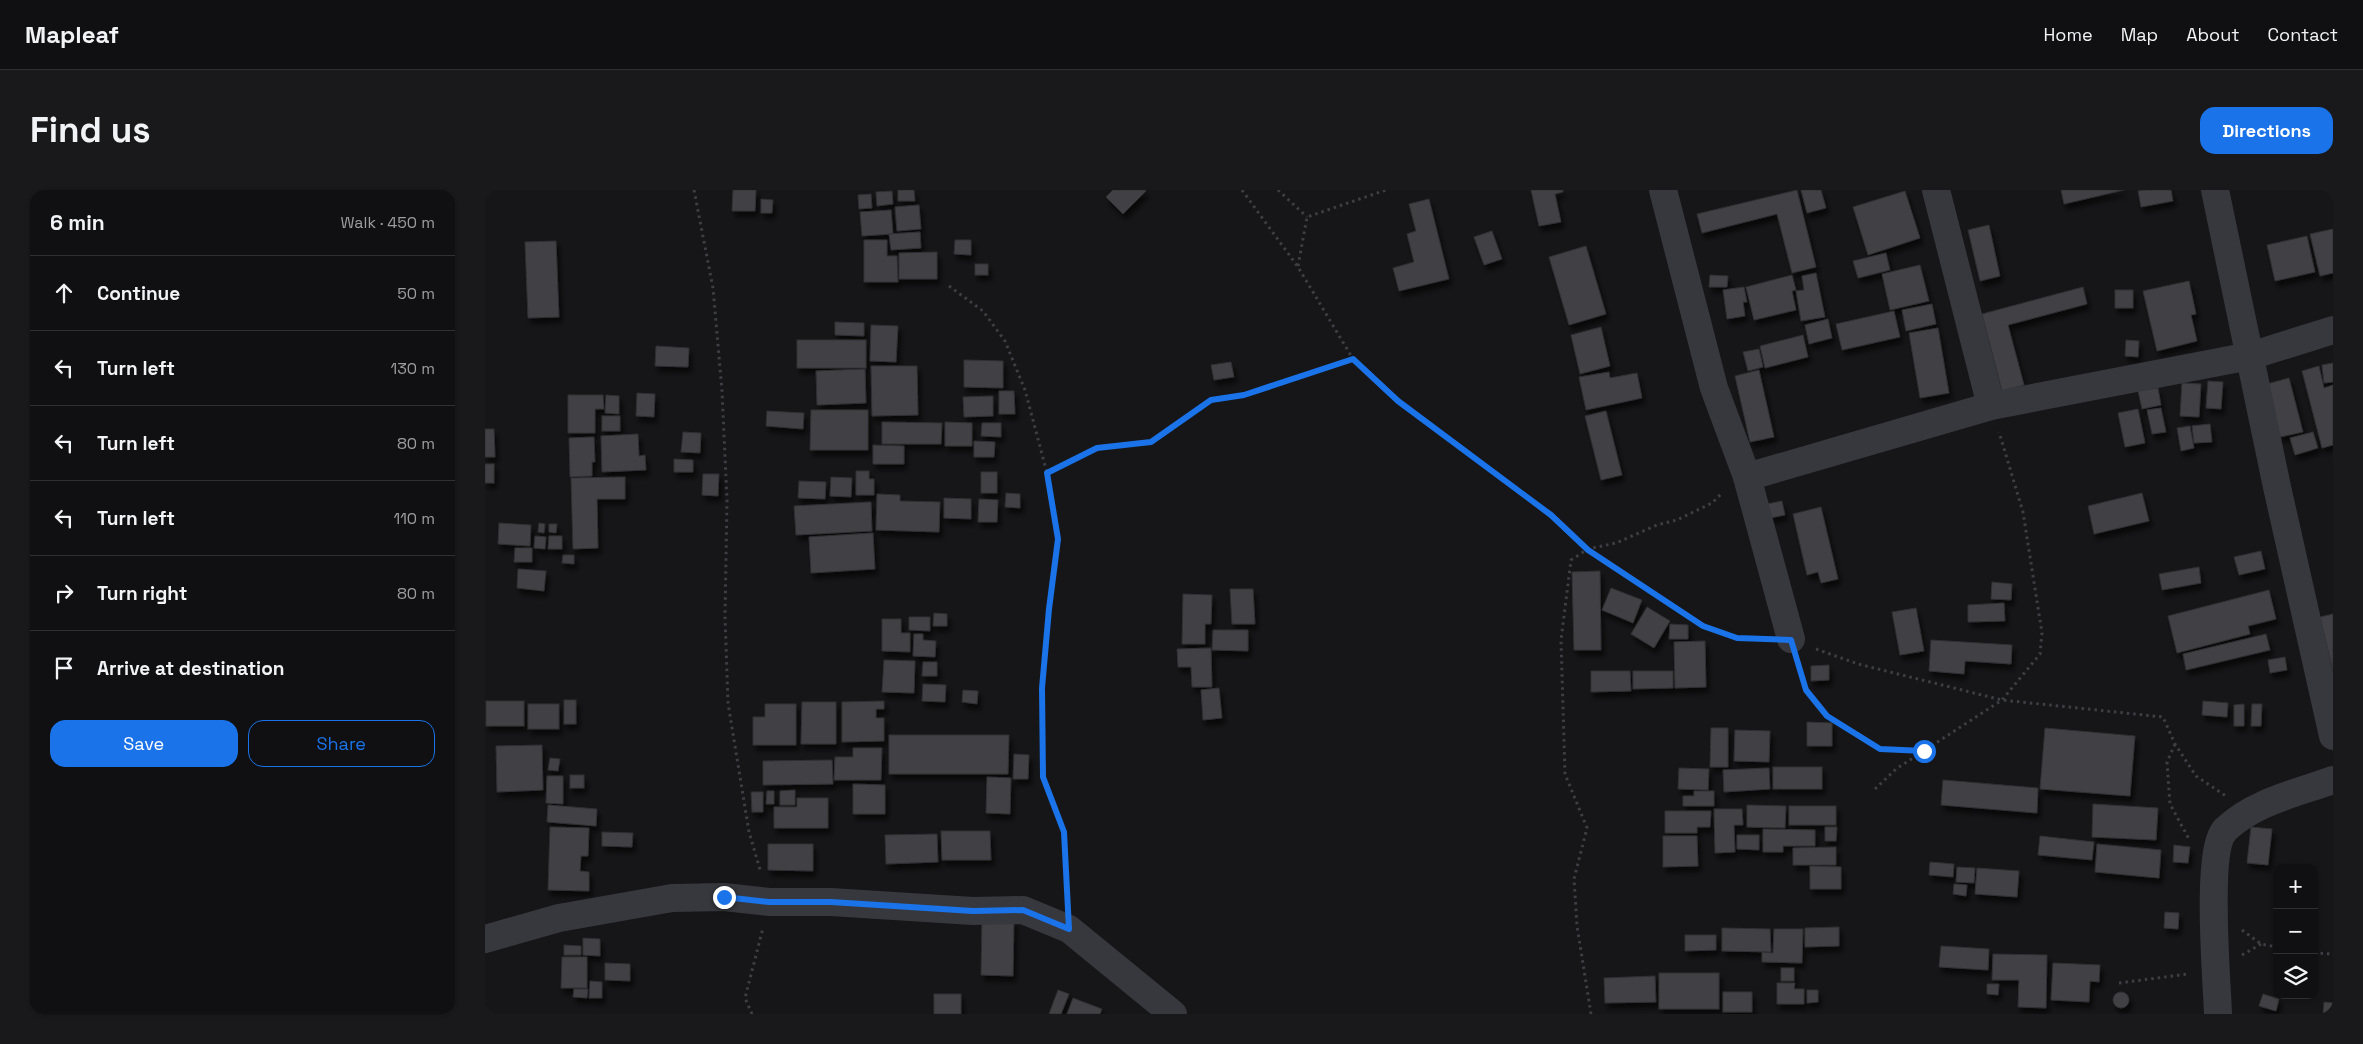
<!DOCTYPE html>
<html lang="en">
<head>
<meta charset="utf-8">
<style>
  body { margin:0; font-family:"Space Grotesk",sans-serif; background:#19191b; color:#f1f3f6 }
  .controls { position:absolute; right:15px; bottom:15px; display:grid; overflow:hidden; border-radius:10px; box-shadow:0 1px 4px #0004 }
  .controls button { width:45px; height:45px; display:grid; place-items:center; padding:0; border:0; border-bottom:1px solid #303032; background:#101012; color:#f1f3f6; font:25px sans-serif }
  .stop { position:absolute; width:15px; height:15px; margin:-11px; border:4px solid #1a73e8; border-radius:50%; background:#fff }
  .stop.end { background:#1a73e8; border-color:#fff; box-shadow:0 1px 5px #0008 }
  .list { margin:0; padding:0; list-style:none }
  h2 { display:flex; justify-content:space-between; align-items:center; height:65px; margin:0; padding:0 20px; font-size:21px }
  h2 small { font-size:16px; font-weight:400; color:#9c9d9f }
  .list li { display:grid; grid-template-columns:32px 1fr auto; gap:15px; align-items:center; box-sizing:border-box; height:75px; padding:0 20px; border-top:1px solid #303032 }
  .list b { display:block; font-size:19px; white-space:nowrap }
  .list em { font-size:16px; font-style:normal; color:#9c9d9f }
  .actions { display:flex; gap:10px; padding:15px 20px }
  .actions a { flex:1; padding:11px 0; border:1px solid #1a73e8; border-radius:15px; text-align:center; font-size:18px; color:#1a73e8 }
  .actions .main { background:#1a73e8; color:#fff }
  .icon { flex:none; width:28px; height:28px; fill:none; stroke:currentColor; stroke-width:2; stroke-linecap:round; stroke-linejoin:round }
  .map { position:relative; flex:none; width:1848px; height:824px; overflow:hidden; border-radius:15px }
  header { display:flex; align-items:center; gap:30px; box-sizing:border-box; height:70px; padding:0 25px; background:#101012; border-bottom:1px solid #303032 }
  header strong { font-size:24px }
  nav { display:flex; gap:28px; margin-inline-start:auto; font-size:18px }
  .intro { display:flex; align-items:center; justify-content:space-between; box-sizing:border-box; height:120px; padding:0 30px }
  h1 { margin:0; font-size:35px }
  .button { padding:12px 22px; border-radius:15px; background:#1a73e8; color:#fff; font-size:18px; font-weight:700 }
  main { display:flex; gap:30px; padding:0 30px }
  aside { flex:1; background:#101012; border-radius:15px; box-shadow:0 1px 4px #0004 }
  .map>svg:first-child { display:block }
  .building { fill:#404145; stroke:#303034; filter:url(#shadow) }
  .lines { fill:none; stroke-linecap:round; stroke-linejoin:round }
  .path { stroke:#3d3f45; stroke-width:3; stroke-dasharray:2.5 4; stroke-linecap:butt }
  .minor { stroke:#37383d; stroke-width:28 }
  .route { stroke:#1a73e8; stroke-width:6 }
</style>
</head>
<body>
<header>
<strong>Mapleaf</strong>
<nav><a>Home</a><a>Map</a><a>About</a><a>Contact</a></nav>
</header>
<div class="intro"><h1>Find us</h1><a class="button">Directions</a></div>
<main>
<aside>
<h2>6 min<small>Walk · 450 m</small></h2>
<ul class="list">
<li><svg class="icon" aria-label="ahead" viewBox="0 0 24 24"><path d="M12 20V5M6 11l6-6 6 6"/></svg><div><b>Continue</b></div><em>50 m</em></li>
<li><svg class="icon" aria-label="left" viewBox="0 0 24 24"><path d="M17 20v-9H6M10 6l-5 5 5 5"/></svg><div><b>Turn left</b></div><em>130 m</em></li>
<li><svg class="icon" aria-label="left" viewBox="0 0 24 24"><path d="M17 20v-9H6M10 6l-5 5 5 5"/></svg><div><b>Turn left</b></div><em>80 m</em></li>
<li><svg class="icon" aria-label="left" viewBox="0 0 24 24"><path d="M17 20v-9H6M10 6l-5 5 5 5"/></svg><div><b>Turn left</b></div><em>110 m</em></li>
<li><svg class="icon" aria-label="right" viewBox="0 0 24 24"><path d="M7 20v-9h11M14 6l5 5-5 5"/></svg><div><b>Turn right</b></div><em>80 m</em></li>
<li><svg class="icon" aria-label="arrive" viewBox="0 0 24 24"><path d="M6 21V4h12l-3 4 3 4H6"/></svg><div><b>Arrive at destination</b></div></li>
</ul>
<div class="actions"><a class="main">Save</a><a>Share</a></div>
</aside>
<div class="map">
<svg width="1848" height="824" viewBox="0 0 1848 824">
  <defs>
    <filter id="shadow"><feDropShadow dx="3" dy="5.5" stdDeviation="2.5" flood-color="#0009"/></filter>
  </defs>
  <rect width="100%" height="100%" fill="#161618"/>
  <g class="building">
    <path d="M248 0H271L270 21H247Z"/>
    <path d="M413 0H429L430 11H413Z"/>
    <path d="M628 0H660L661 1 638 24 621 7Z"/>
    <path d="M1046 0H1078V2L1070 4 1076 32 1054 36Z"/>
    <path d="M1312 0 1331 77 1307 83 1292 24 1217 43 1212 24Z"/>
    <path d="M1316 0H1336L1341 18 1322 23Z"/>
    <path d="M1576 0H1639L1579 14Z"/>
    <path d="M1661 0H1686L1688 11 1656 17 1653 1Z"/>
    <path d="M407 1 408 14 392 16 391 2Z"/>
    <path d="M1420 1 1435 48 1383 65 1368 17Z"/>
    <path d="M386 4 387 18 374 19 373 5Z"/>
    <path d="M276 9 288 10 287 23H276Z"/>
    <path d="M944 9 964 89 914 101 908 78 929 72 922 44 931 41 924 14Z"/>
    <path d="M434 15 436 39 412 41 410 17Z"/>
    <path d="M406 20 408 44 377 46 375 22Z"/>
    <path d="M1504 35 1515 86 1495 91 1483 40Z"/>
    <path d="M1848 39V83L1835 86 1825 44Z"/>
    <path d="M1007 41 1017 69 999 75 989 47Z"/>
    <path d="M435 42 436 58 406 60 404 44Z"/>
    <path d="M1822 46 1830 82 1790 91 1782 55Z"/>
    <path d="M379 50H402V66H412L413 92H379Z"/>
    <path d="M470 50H486V65L469 64Z"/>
    <path d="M71 51 74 127 43 128 40 52Z"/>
    <path d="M1101 56 1121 124 1084 135 1064 67Z"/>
    <path d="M452 62V89H414V63Z"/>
    <path d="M1401 63 1405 80 1373 88 1368 71Z"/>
    <rect x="490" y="74" width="13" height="11"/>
    <path d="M1435 75 1444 111 1405 120 1397 84Z"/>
    <path d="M1331 83 1340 127 1316 131 1311 101 1319 100 1317 86Z"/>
    <path d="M1225 85 1243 86 1242 97H1224Z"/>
    <path d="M1307 85 1311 100 1307 101 1311 120 1269 130 1261 97Z"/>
    <path d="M1704 91 1711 124 1706 125 1712 151 1672 161 1658 101Z"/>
    <path d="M1259 97 1262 112H1258L1260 126 1242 129 1238 100Z"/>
    <path d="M1598 97 1602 114 1523 135 1539 195 1517 201 1497 124Z"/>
    <rect x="1630" y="100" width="18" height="18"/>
    <path d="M1447 114 1451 134 1421 141 1417 120Z"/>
    <path d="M1409 121 1415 147 1357 160 1351 134Z"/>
    <path d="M1343 129 1347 148 1324 154 1320 135Z"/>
    <path d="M350 132 379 133V146L350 145Z"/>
    <path d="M386 135 413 136 411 172 385 171Z"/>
    <path d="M1116 137 1125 176 1095 184 1086 145Z"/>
    <path d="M1453 138 1464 203 1435 208 1424 143Z"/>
    <path d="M1318 145 1323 167 1280 178 1275 156Z"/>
    <rect x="312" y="150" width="69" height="28"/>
    <path d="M1641 150 1654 151 1653 167 1640 166Z"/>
    <path d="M171 156 204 158 203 177 170 176Z"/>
    <path d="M1274 159 1278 177 1263 181 1258 162Z"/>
    <path d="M479 170 518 171V198L479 197Z"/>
    <path d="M746 172 749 187 729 190 726 175Z"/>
    <path d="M1848 173V192L1839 193 1837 175Z"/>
    <path d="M386 176H432L433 225 387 226Z"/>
    <path d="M1834 176 1839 198 1848 195V255L1837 258 1817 181Z"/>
    <path d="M380 179 381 213 332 215 331 181Z"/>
    <path d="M1274 180 1289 247 1265 252 1250 186Z"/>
    <path d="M1124 182 1125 188 1152 183 1157 208 1101 220 1094 187Z"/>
    <path d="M1804 188 1818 242 1795 247 1782 194Z"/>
    <path d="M1723 191 1738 192 1736 219 1721 218Z"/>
    <path d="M1697 193 1716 194 1714 227 1695 226Z"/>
    <path d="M1673 198 1676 215 1657 219 1653 201Z"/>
    <path d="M514 201H529L530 224H514Z"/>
    <path d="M152 203 170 204 169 227 151 226Z"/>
    <path d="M83 205H118L119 219H110V243H83Z"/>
    <path d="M121 205 134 206V224L120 223Z"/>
    <path d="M508 206V226L479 227 478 207Z"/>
    <path d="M1676 218 1681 242 1667 244 1662 220Z"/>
    <path d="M1653 219 1660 253 1640 257 1633 223Z"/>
    <path d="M326 220H383V260H325Z"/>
    <path d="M282 221 319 223 318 239 281 236Z"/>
    <path d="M1121 221 1137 285 1116 290 1100 226Z"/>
    <rect x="117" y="226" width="18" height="15"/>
    <path d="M397 232 457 233 456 254H397Z"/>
    <path d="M460 232 487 233V256H460Z"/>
    <path d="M497 233H516V247L496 246Z"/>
    <path d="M1725 234 1727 252 1709 253 1707 236Z"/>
    <path d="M1705 236 1709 258 1696 261 1692 238Z"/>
    <path d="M0 239H9L10 267H0Z"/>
    <path d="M198 242 216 243 215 263 196 262Z"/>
    <path d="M1828 242 1833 258 1810 265 1805 248Z"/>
    <path d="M153 244 154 266 160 265 161 280 117 282 116 246Z"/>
    <path d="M109 247 110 272H107V286L85 287 84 248Z"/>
    <path d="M489 251 510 252 509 267H489Z"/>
    <path d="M388 255 419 256V274H388Z"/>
    <path d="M189 269 208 270V282H189Z"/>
    <rect x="0" y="274" width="9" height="19"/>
    <path d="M371 281H384V289H389V305H371Z"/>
    <rect x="496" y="282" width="16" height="21"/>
    <path d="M218 284H234L233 306 217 305Z"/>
    <path d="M140 287V309H112L113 358 88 359 86 288Z"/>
    <path d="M346 287 367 288 366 307 345 306Z"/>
    <path d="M314 291 341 292 340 309 313 308Z"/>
    <path d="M521 303 535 304V318L520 317Z"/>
    <path d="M1657 303 1664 331 1609 344 1603 316Z"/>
    <path d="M392 304 415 305V311L455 312 454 342 391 340Z"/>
    <path d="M459 308 486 309V329L459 328Z"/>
    <path d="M494 309 513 310 512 332H493Z"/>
    <path d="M1297 311 1300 325 1285 328 1282 314Z"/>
    <path d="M386 312 387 341 311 345 309 316Z"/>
    <path d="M1336 317 1353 389 1336 393 1333 382 1322 385 1308 324Z"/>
    <path d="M14 333 46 335 45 356 13 354Z"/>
    <path d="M54 333 60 334 59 343 53 342Z"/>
    <path d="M64 334H72L71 343 64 342Z"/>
    <path d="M388 343 390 379 326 383 324 347Z"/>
    <path d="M50 346 61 347 60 359 49 358Z"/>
    <path d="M64 346H77V359H63Z"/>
    <path d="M30 358H47V372H29Z"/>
    <path d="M1776 361 1780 379 1754 385 1749 367Z"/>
    <path d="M78 365H89V374L77 373Z"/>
    <path d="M1714 377 1716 393 1677 400 1674 384Z"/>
    <path d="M33 379 61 381 59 401 32 398Z"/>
    <path d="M1115 381 1116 460H1089L1087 382Z"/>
    <path d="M1507 392 1527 394 1526 410 1506 409Z"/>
    <path d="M1126 398 1157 410 1148 433 1117 420Z"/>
    <path d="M745 399H768L770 434H747Z"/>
    <path d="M1784 400 1791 429 1763 436 1765 444 1692 463 1683 426Z"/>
    <path d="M698 404 727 405 726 434H720V454H697Z"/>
    <path d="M1519 413 1520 431 1483 432V415Z"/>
    <path d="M1162 417 1185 431 1169 458 1146 444Z"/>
    <path d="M1431 418 1439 461 1415 465 1407 422Z"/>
    <path d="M449 423 462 424V436H448Z"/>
    <path d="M1848 424V481L1835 427Z"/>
    <path d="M424 427H445V441L424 440Z"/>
    <path d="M397 429H416V443H425V462L397 461Z"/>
    <path d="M1185 434 1203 435V449H1184Z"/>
    <path d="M728 440H763V461L727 460Z"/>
    <path d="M429 444H438V450L451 451 450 467 428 466Z"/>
    <path d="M1781 444 1785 460 1701 480 1698 464Z"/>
    <path d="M1446 450 1527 455 1526 474 1480 471 1479 484 1444 481Z"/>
    <path d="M1220 451 1221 497 1190 498 1189 452Z"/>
    <path d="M726 458 727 497H707L706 477H693L692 459Z"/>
    <path d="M1800 467 1802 480 1785 483 1783 470Z"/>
    <path d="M399 470 430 471 429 503 397 502Z"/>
    <path d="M438 472H452V486H437Z"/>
    <path d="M1344 475V490L1326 491V476Z"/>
    <path d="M1106 481H1145L1146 501 1106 502Z"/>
    <path d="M1148 481H1188V498L1148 499Z"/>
    <path d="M438 494 461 495 460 512 437 511Z"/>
    <path d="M734 498 737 528 718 530 716 500Z"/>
    <path d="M478 500 493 501 492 514 477 512Z"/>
    <rect x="79" y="510" width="12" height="24"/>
    <rect x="1" y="511" width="38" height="25"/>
    <path d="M399 511V519H391V528H399V551L357 552V512Z"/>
    <path d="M1718 511 1743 513 1742 527 1717 525Z"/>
    <path d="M317 512H351V554H316Z"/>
    <rect x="43" y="514" width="31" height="25"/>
    <path d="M280 514H311V555H268V527H280Z"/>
    <path d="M1759 514V536H1749V515Z"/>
    <path d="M1767 514H1777L1776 536H1766Z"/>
    <path d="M1322 532 1347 533V556H1322Z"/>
    <path d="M1226 538H1243V577H1225Z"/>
    <path d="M1560 538 1650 546 1645 606 1555 599Z"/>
    <path d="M1250 540 1285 541 1284 572 1249 571Z"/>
    <path d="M404 545H524L523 584H404Z"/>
    <path d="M57 555 58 600 12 602 11 556Z"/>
    <path d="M368 558H397L396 590H349L350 567H368Z"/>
    <path d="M529 564 544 565 543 589H528Z"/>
    <path d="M65 568 75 569 73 581 63 580Z"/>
    <path d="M347 570 348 594 278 595V571Z"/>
    <rect x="1288" y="577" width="49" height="22"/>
    <path d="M1194 578 1224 579 1223 600 1193 599Z"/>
    <path d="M1284 578 1285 599 1239 602 1238 580Z"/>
    <rect x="85" y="585" width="14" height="13"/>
    <path d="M62 586H78V614L61 613Z"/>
    <path d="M502 587 526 588 525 624 501 623Z"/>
    <path d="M1458 590 1553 598 1552 623 1456 615Z"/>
    <path d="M368 594 400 595V624H368Z"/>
    <path d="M310 600V615H295V601Z"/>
    <path d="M282 601H289V614H281Z"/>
    <path d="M1209 601H1229V616H1198V606H1209Z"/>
    <path d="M266 602H278V622H267Z"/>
    <path d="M312 608H343V638H289V617H312Z"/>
    <path d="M1608 614 1673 618 1671 650 1607 647Z"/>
    <path d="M63 615 112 619 111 636 62 632Z"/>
    <path d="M1262 615 1301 616 1300 638 1262 637Z"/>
    <rect x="1304" y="616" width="47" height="19"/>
    <path d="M1229 619H1257L1258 635H1249L1250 662 1230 663Z"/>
    <path d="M1180 621H1226L1225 637H1212V643H1180Z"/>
    <path d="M65 637 104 638 103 666H96L95 681 104 682V701L63 700Z"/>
    <path d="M1340 637H1352L1351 651H1340Z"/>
    <path d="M1766 637 1787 639 1783 675 1762 673Z"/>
    <path d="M1278 639 1330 640V656H1298V662H1278Z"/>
    <path d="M456 641H505L506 670H457Z"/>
    <path d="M117 642 148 643 147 657 117 656Z"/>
    <path d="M452 644 453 672 401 674 400 645Z"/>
    <path d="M1252 645H1274V660L1252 659Z"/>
    <path d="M1178 646H1212L1213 676 1178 677Z"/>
    <path d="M1555 646 1609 652 1607 670 1553 665Z"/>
    <path d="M283 654H328V681L283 680Z"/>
    <path d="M1612 654 1676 660 1674 688 1610 682Z"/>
    <path d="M1689 655 1705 657 1703 673 1688 672Z"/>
    <path d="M1351 657V675H1308V658Z"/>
    <path d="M1445 672 1469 674 1468 687 1444 685Z"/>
    <path d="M1325 676 1356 677V699H1325Z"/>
    <path d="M1472 677 1490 678 1489 693 1471 692Z"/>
    <path d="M1492 678 1534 681 1532 707 1490 704Z"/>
    <path d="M1469 694 1482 695 1481 706 1468 704Z"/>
    <path d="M1680 722 1694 723 1693 739 1679 738Z"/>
    <path d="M497 729 529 730 528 786 496 785Z"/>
    <path d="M1354 737V756L1320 757V738Z"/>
    <path d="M1237 738 1285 739 1286 762 1237 761Z"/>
    <path d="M1289 739H1318L1317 773 1277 772V762L1288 763Z"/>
    <path d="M1200 745H1231V760L1200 761Z"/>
    <path d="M98 748 115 749V766L98 765Z"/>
    <path d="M79 755 96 756V765H79Z"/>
    <path d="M1456 756 1504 759 1503 780 1454 777Z"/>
    <path d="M1508 764 1562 765 1561 818 1533 817 1534 790H1507Z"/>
    <path d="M77 767H102V798H76Z"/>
    <path d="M120 773 145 774V791L120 790Z"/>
    <path d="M1568 773 1615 775 1614 792 1605 791 1604 812 1566 810Z"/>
    <rect x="1296" y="778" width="13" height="13"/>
    <rect x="1174" y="783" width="60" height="36"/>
    <path d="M1170 786 1171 812 1120 813 1119 788Z"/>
    <path d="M105 791 117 792V808H104Z"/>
    <path d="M1292 793H1310L1309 799H1319V814H1292Z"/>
    <path d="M1502 794H1514L1513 805 1502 804Z"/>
    <path d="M89 799H103L102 808 88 807Z"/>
    <path d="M573 800 584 804 576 824H564Z"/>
    <path d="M1322 800H1333V812L1322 813Z"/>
    <circle cx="1636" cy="810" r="8"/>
    <rect x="1238" y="802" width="29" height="20"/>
    <rect x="449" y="804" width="27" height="20"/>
    <path d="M1778 804 1794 809 1791 821 1774 816Z"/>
    <path d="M588 808 617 819 615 824H582Z"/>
    <path d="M1839 812 1848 813V824H1838Z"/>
  </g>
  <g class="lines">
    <g class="path">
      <path d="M209 0 228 98 237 201 242 310 240 427 243 513 264 642 276 683"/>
      <path d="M757 0 813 77 868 169 913 211 1066 325 1103 359 1218 436 1252 448 1279 449"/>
      <path d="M793 0 822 27"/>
      <path d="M813 76 822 27 901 0"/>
      <path d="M464 96 498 121 520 151 540 200 562 283 573 349 564 419 557 498 558 587 579 641 583 709"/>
      <path d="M562 283 612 258 666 252 725 211 759 205 868 169"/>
      <path d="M1331 459 1373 474 1517 510 1678 527 1690 554 1711 586 1741 606"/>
      <path d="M1313 474 1321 500 1342 526 1395 559 1438 561"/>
      <path d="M1690 554 1682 572 1685 614 1705 651"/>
      <path d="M1390 599 1411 579 1517 510 1555 464 1557 443 1538 322 1514 242"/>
      <path d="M1757 740 1776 754 1792 757"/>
      <path d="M1829 763 1848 764"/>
      <path d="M1757 765 1776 754"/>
      <path d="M1634 793 1703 784"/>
      <path d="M267 824 260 808 278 738"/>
      <path d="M1106 824 1092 736 1089 689 1102 638 1080 584 1076 450 1086 370 1103 359 1131 353 1172 335 1192 330 1227 313 1237 303"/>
    </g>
    <g class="minor">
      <path d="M1178 0 1229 198 1262 287"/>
      <path d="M1451 0 1506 216"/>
      <path d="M1730 0 1792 297 1848 546"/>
      <path d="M1306 449 1262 287 1506 216 1765 166 1848 140"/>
      <path d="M0 749 74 728 187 708 239 707 284 712H346L488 721 538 720 584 739 688 824"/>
      <path d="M1733 824C1732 792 1720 658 1741 639 1769 612 1812 603 1848 590"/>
    </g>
  </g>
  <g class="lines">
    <path class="route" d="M239 707 284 712H346L488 721 538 720 584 739 579 642 558 587 557 498 564 419 573 349 562 283 612 258 666 252 726 210 759 205 868 169 913 211 1066 325 1103 360 1218 436 1252 448 1306 450 1321 500 1342 526 1395 559 1439 561"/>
  </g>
</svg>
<div class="controls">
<button>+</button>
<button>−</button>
<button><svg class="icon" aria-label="layers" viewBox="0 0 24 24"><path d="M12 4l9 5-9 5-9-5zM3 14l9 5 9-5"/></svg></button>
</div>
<div class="stop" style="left:1439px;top:561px"></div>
<div class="stop end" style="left:239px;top:707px"></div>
</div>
</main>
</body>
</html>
